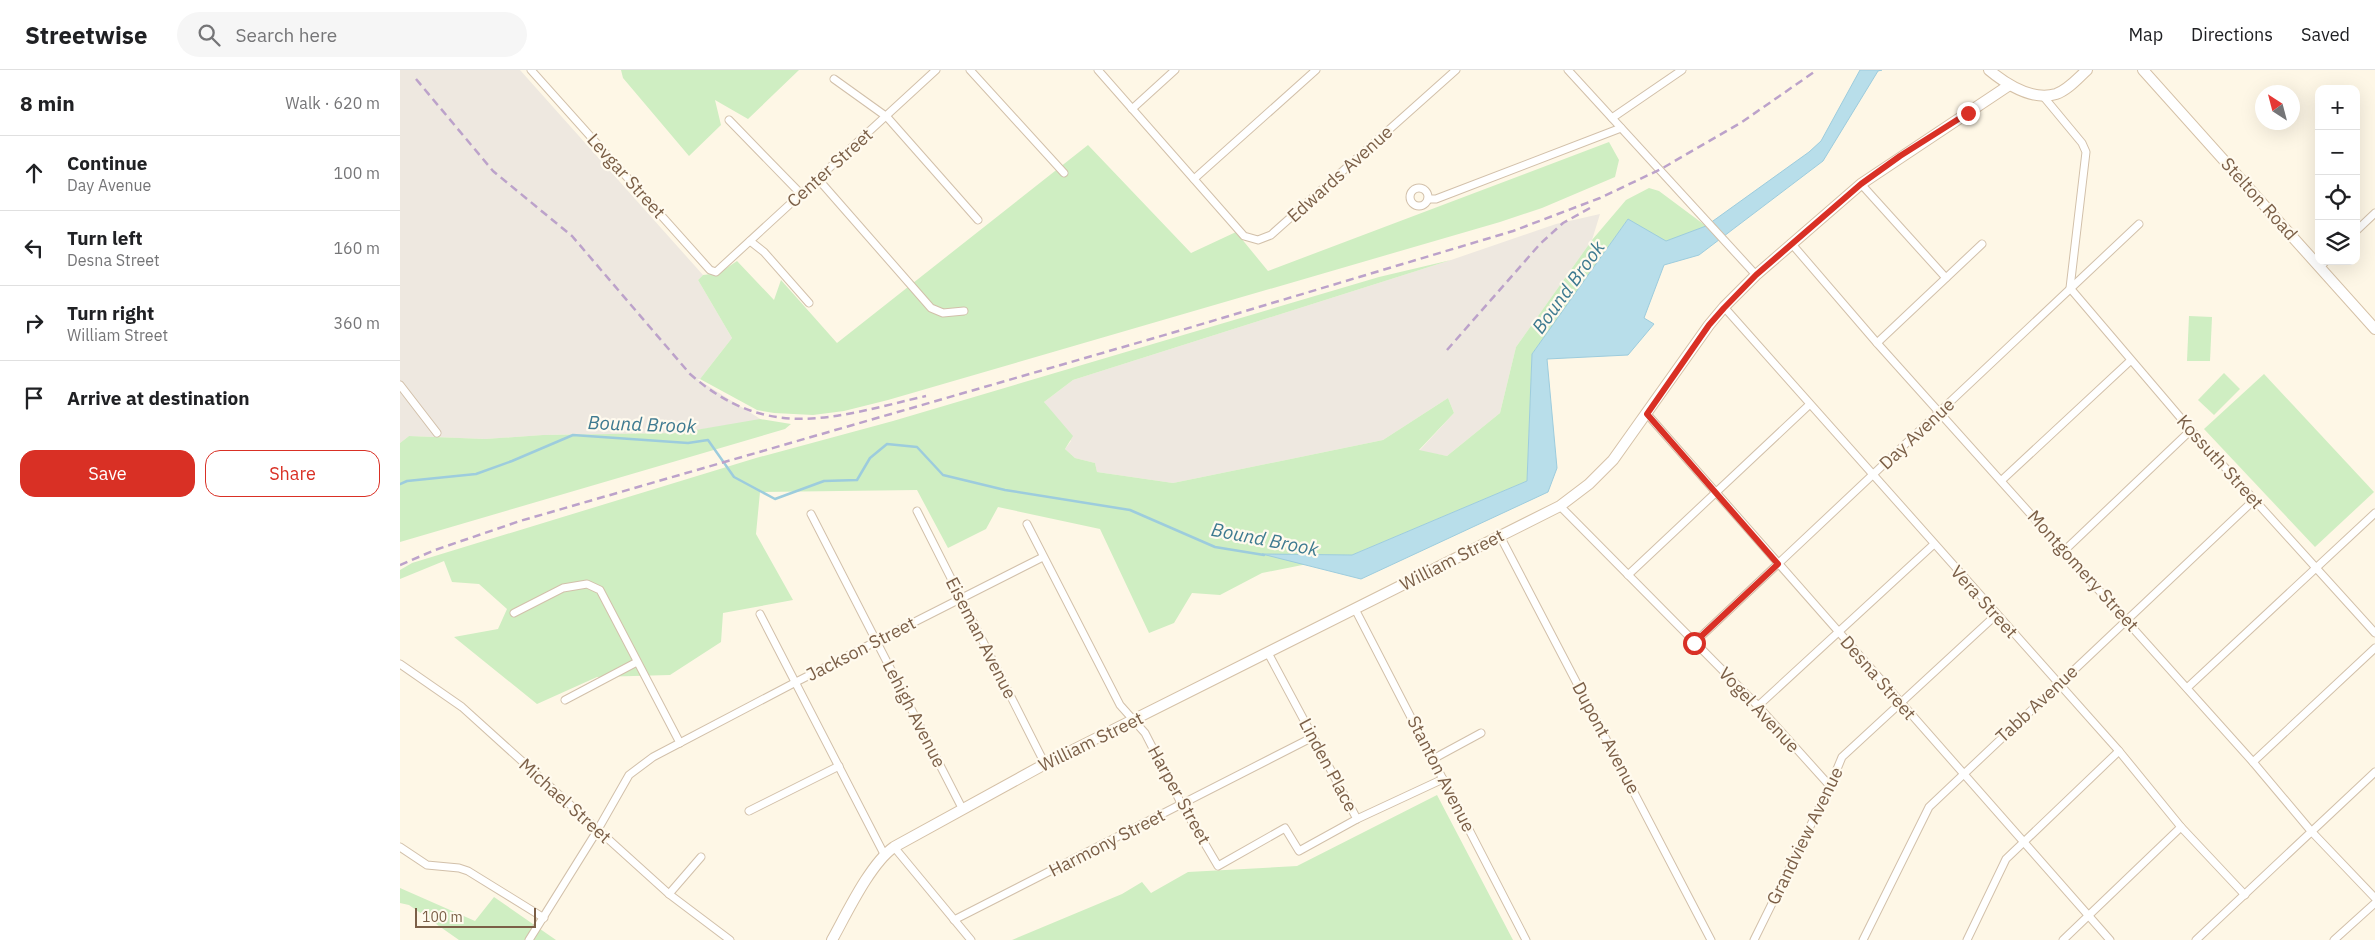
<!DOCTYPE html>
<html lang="en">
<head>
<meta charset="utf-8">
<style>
  body { margin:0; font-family:"IBM Plex Sans",sans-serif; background:#f6f6f6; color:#202124 }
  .controls { position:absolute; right:15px; top:15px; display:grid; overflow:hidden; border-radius:10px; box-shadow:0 5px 20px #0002 }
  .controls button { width:45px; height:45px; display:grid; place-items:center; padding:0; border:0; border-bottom:1px solid #e0e0e0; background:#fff; color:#202124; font:25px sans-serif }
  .compass { position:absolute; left:1855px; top:15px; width:45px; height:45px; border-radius:50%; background:#fff; box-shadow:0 5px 20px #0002; rotate:324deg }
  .scale { position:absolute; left:15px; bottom:12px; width:121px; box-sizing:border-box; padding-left:5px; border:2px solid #7b5f47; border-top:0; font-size:14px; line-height:18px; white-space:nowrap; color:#7b5f47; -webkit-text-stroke:4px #fffaee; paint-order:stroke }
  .stop { position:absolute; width:15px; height:15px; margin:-11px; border:4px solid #d93025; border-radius:50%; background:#fff }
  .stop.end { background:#d93025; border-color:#fff; box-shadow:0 1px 5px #0008 }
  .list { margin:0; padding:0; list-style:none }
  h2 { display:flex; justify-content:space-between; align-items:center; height:65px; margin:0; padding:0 20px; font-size:21px }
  h2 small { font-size:16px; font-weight:400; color:#757577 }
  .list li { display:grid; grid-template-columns:32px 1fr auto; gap:15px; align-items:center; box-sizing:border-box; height:75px; padding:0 20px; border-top:1px solid #e0e0e0 }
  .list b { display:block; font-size:19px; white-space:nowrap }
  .list p { margin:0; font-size:16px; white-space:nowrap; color:#757577 }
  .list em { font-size:16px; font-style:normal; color:#757577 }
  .actions { display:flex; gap:10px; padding:15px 20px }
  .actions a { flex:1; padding:11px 0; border:1px solid #d93025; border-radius:15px; text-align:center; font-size:18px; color:#d93025 }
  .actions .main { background:#d93025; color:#fff }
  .icon { flex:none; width:28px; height:28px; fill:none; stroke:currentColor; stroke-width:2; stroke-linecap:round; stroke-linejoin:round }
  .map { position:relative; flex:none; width:1975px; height:870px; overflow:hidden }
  header { display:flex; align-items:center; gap:30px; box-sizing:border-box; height:70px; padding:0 25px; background:#fff; border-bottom:1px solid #e0e0e0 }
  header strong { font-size:24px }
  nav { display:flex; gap:28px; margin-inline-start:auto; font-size:18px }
  .search { width:350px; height:45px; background:#f6f6f6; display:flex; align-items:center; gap:12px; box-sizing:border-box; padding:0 18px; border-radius:28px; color:#757577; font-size:19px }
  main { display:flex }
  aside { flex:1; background:#fff }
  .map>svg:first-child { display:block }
  .industrial { fill:#eee8e0 }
  .green { fill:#cfeec2 }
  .water { fill:#b8deea; stroke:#9dccdd }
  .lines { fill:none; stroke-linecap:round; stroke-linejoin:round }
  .stream { stroke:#9dccdd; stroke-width:2.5 }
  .street-casing { stroke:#d2c0aa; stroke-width:9 }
  .secondary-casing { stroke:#d5c1a7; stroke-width:12 }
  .street { stroke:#fff; stroke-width:7 }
  .secondary { stroke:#fff; stroke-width:10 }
  .rail { stroke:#bca2ca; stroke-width:2.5; stroke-dasharray:8 5; stroke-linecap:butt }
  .route { stroke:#d93025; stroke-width:6 }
  .labels { text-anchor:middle; stroke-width:4.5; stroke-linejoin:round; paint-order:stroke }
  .street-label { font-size:18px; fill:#7b5f47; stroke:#fffaee }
  .water-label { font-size:19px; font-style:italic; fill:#3e7a90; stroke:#fffaee }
</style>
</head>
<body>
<header>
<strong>Streetwise</strong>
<div class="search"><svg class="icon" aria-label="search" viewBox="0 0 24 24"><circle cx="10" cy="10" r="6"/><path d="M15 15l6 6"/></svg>Search here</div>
<nav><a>Map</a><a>Directions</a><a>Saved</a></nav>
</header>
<main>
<aside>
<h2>8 min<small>Walk · 620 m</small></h2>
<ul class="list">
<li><svg class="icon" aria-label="ahead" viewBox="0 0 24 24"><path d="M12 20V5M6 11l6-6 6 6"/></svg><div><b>Continue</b><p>Day Avenue</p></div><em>100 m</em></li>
<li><svg class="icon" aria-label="left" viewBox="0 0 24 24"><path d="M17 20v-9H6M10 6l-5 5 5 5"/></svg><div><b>Turn left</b><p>Desna Street</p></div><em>160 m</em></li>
<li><svg class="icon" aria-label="right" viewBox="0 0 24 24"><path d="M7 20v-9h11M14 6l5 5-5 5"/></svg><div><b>Turn right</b><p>William Street</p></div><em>360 m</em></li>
<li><svg class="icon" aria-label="arrive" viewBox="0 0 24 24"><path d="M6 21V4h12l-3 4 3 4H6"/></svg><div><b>Arrive at destination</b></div></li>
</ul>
<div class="actions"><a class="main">Save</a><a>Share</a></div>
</aside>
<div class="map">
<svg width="1975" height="870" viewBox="0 0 1975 870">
  <rect width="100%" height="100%" fill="#fef7e6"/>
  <g class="industrial">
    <path d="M0 0H120L303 205 298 210 332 268 300 309H297L362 350 278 363 143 365 85 369 9 366 0 373Z"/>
    <path d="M1200 144 1192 170 1116 277 1100 343 1047 386 1019 381 1054 343 1048 328 983 370 773 413 697 402 695 393 675 388 665 379 671 371 644 332 673 310 1051 190 1156 154Z"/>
  </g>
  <g class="green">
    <path d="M221 0H399L348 49 315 30 321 55 289 86 223 8Z"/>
    <path d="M1209 72 1219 90 1215 107 1142 138 1100 152 488 330 444 341 413 345 374 343 357 340 300 309 332 268 298 210 303 205 319 203 337 191 374 230 381 210 437 273 688 75 791 183 836 162 868 201Z"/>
    <path d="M1249 118 1259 121 1306 156 1266 172 1228 149 1132 284 1127 411 952 485 862 503 820 525 792 523 774 553 749 563 700 459 598 437 586 459 548 478 517 420 360 422 356 464 393 530 323 543 321 572 270 605 197 607 137 634 54 567 98 559 107 539 79 514 52 512 44 491 0 509V500L12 493 356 388 493 351 979 207 1051 190 673 310 644 332 673 366 665 379 675 388 695 393 697 402 773 413 983 370 1048 328 1054 343 1019 380 1047 386 1100 343 1116 277 1192 170 1226 130Z"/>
    <path d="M1789 246 1812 247 1810 291H1787Z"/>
    <path d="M1824 303 1840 319 1814 345 1798 330Z"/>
    <path d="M1864 304 1974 422 1915 477 1804 359Z"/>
    <path d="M360 349 391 354 385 359 0 472V373L9 366 85 369 143 365 278 363Z"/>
    <path d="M1037 725 1113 870H612L722 824 742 812 751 823 788 802 897 796Z"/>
    <path d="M0 818 75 851 94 827 156 870H59L9 835 0 833Z"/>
  </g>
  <path class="water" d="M1460 0H1482L1478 1 1423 91 1299 185 1264 195 1244 248 1254 254 1228 285 1147 289 1157 398 1148 422 961 509 862 484 952 485 1127 411 1132 284 1228 149 1266 171 1306 156 1409 82 1421 71Z"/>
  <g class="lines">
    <path class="stream" d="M0 414 7 411 76 404 112 391 173 365 288 373 308 370 334 407 375 429 424 411 457 410 470 388 487 374 517 377 543 405 605 420 730 440 815 477 864 485"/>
    <g class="street-casing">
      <g id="street">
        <path d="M131 0 310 200 316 202 536 0"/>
        <path d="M570 0 664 103"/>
        <path d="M698 0 844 166 858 170 871 165 1056 0"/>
        <path d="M1168 0 1356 205"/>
        <path d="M434 9 487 47 578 150"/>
        <path d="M1643 26 1682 73 1686 82 1670 218 1791 360 1975 563"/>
        <path d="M732 39 775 0"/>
        <path d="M1212 48 1282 0"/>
        <path d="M329 50 401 124"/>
        <path d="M418 109 531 238 543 243 564 241"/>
        <path d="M794 109 916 0"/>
        <path d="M1461 114 1546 208"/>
        <circle cx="1019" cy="127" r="9"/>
        <path d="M1028 129H1036L1221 58"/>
        <path d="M1956 161 1975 143"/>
        <path d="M350 171 364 182 409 233"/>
        <path d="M1391 173 1477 273 1853 692 1911 761 1975 828"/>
        <path d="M1920 197 1926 191"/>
        <path d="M1324 237 1719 681 1781 757 1845 825"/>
        <path d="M1477 273 1582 174"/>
        <path d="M0 315 37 363"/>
        <path d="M1247 344 1710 870"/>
        <path d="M1602 410 1730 291"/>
        <path d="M1160 436 1358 636 1430 716"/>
        <path d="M517 441 645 694"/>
        <path d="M411 444 562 738"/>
        <path d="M627 454 720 635 745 663 782 735 818 796 885 758 899 781 957 749 1043 709"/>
        <path d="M1100 466 1311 870"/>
        <path d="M1665 480 1791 360"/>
        <path d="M1228 505 1409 335"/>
        <path d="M955 539 1126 870"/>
        <path d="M114 543 163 518 187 514 200 520 280 673"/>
        <path d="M360 544 484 784"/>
        <path d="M1294 573 1739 154"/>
        <path d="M868 583 957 749"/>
        <path d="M0 594 62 637 269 824 330 870"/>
        <path d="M1787 618 1975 443"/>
        <path d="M165 630 237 592"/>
        <path d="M1358 636 1533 475"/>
        <path d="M1033 689 1081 663"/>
        <path d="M1853 692 1975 578"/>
        <path d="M349 741 439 696"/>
        <path d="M0 777 27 795 59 798 68 801 144 848"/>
        <path d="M494 777 571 870"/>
        <path d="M269 824 301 787"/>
        <path d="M554 850 913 667"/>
        <path d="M129 870 197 761 229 705 253 687 396 612 643 487"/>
        <path d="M1354 870 1430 716 1442 687 1596 545"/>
        <path d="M1463 870 1529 737 1854 430"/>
        <path d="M1567 870 1606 789 1719 681"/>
        <path d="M1663 870 1781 757"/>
        <path d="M1796 870 1975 702"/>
        <path d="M1934 870 1975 833"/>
      </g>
    </g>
    <g class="secondary-casing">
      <g id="secondary">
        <path d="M1589 0C1606 14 1632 31 1656 24 1668 20 1678 8 1687 0"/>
        <path d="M1743 0 1975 259"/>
        <path d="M432 870C447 843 470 794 494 777L645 694 1160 436 1189 414 1213 390 1309 255 1324 237 1356 205 1461 114 1608 16"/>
      </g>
    </g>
    <use href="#street" class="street"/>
    <use href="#secondary" class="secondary"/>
    <g class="rail">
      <path d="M16 9 93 101 172 166 290 304C369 373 435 347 526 326"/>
      <path d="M1047 280 1140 174 1163 153 1190 138"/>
      <path d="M0 495 35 480 120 451 782 260 1113 161 1200 128 1261 99 1342 52 1417 0"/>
    </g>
  </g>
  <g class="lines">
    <path class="route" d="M1294 573 1378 494 1247 344 1309 255 1324 238 1356 205 1461 114 1500 86 1568 43"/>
  </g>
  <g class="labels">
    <g class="street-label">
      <text transform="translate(430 98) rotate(-42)" y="6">Center Street</text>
      <text transform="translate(940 104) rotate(-42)" y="6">Edwards Avenue</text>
      <text transform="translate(226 106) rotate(48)" y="6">Levgar Street</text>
      <text transform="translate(1859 129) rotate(48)" y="6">Stelton Road</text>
      <text transform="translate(1517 364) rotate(-43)" y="6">Day Avenue</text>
      <text transform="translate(1820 392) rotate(48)" y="6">Kossuth Street</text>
      <text transform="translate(1052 490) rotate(-27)" y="6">William Street</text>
      <text transform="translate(1683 501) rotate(48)" y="6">Montgomery Street</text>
      <text transform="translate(1584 532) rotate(48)" y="6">Vera Street</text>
      <text transform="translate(581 568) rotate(63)" y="6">Eiseman Avenue</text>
      <text transform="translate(461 579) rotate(-27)" y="6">Jackson Street</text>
      <text transform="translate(1478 608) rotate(49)" y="6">Desna Street</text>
      <text transform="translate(1637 634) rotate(-43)" y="6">Tabb Avenue</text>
      <text transform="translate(1359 640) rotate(47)" y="6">Vogel Avenue</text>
      <text transform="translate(514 644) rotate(63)" y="6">Lehigh Avenue</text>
      <text transform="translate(1206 668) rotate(62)" y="6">Dupont Avenue</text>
      <text transform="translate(691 672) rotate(-26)" y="6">William Street</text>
      <text transform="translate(928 695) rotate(62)" y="6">Linden Place</text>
      <text transform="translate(1041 704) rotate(63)" y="6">Stanton Avenue</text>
      <text transform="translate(779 725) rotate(61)" y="6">Harper Street</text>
      <text transform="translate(165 731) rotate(42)" y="6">Michael Street</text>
      <text transform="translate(1405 766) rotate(-64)" y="6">Grandview Avenue</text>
      <text transform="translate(707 773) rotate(-27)" y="6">Harmony Street</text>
    </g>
    <g class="water-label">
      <text transform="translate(1168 217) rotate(-54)" y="7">Bound Brook</text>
      <text transform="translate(242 354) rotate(2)" y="7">Bound Brook</text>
      <text transform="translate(865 469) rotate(11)" y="7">Bound Brook</text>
    </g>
  </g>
</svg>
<div class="controls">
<button>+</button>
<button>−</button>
<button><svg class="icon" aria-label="locate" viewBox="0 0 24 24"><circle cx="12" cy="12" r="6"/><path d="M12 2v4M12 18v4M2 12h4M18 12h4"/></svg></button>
<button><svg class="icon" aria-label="layers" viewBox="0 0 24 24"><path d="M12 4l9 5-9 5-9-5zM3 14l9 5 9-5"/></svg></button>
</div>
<svg class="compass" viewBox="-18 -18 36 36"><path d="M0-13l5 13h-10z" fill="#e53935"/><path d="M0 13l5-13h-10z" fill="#757577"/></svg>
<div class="scale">100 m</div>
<div class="stop" style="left:1294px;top:573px"></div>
<div class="stop end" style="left:1568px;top:43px"></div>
</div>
</main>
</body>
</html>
